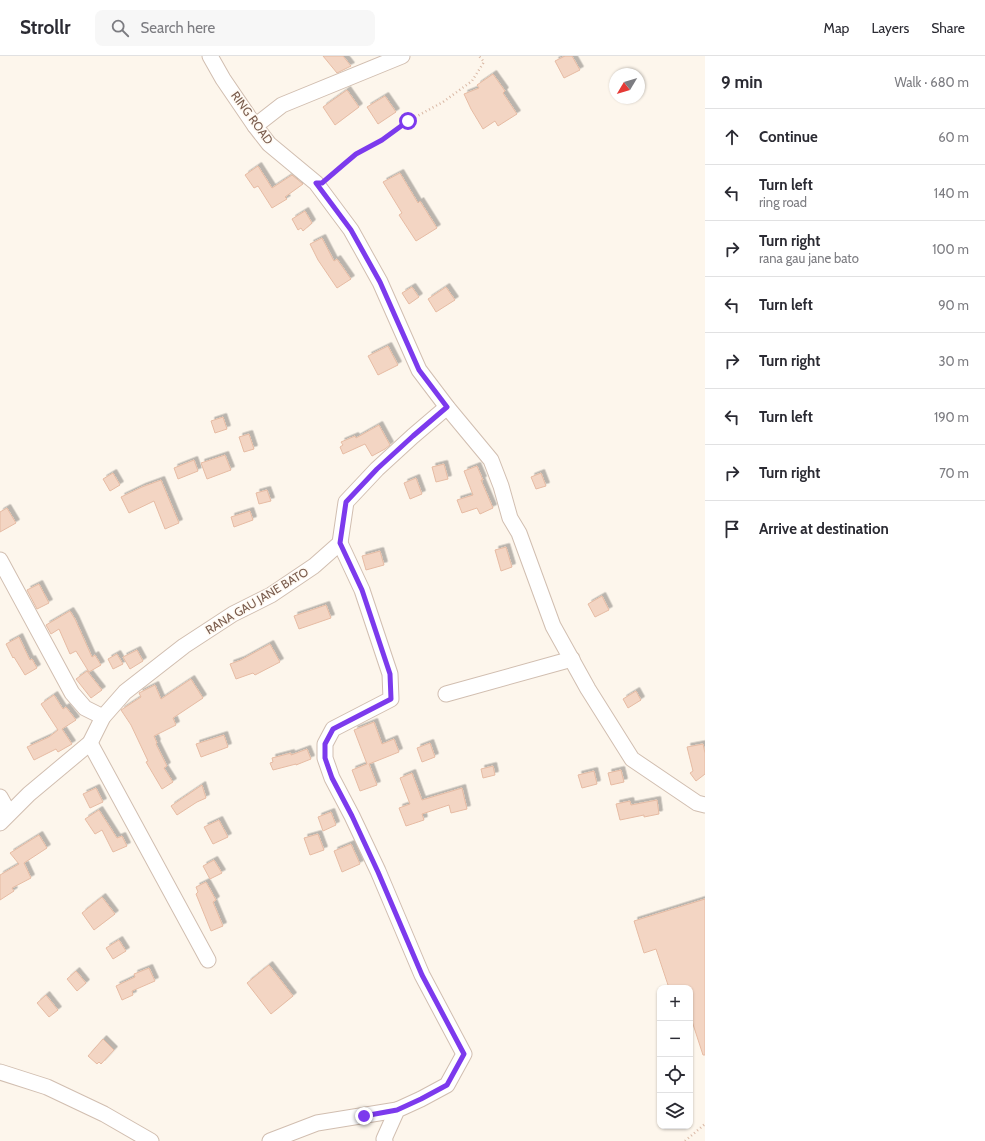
<!DOCTYPE html>
<html lang="en">
<head>
<meta charset="utf-8">
<style>
  body { margin:0; font-family:Cabin,sans-serif; background:#f7f7f7; color:#2b2b33 }
  .controls { position:absolute; right:12px; bottom:12px; display:grid; overflow:hidden; border-radius:8px; box-shadow:0 1px 3px #0004 }
  .controls button { width:36px; height:36px; display:grid; place-items:center; padding:0; border:0; border-bottom:1px solid #e1e1e2; background:#fff; color:#2b2b33; font:20px sans-serif }
  .compass { position:absolute; left:609px; top:12px; width:36px; height:36px; border-radius:50%; background:#fff; box-shadow:0 1px 3px #0004; rotate:232deg }
  .stop { position:absolute; width:12px; height:12px; margin:-9px; border:3px solid #7c3aed; border-radius:50%; background:#fff }
  .stop.end { background:#7c3aed; border-color:#fff; box-shadow:0 1px 4px #0008 }
  .list { margin:0; padding:0; list-style:none }
  h2 { display:flex; justify-content:space-between; align-items:center; height:52px; margin:0; padding:0 16px; font-size:17px }
  h2 small { font-size:13px; font-weight:400; color:#7c7c81 }
  .list li { display:grid; grid-template-columns:26px 1fr auto; gap:12px; align-items:center; box-sizing:border-box; height:56px; padding:0 16px; border-top:1px solid #e1e1e2 }
  .list b { display:block; font-size:15px; white-space:nowrap }
  .list p { margin:0; font-size:13px; white-space:nowrap; color:#7c7c81 }
  .list em { font-size:13px; font-style:normal; color:#7c7c81 }
  .icon { flex:none; width:22px; height:22px; fill:none; stroke:currentColor; stroke-width:2; stroke-linecap:round; stroke-linejoin:round }
  .map { position:relative; flex:none; width:705px; height:1085px; overflow:hidden }
  header { display:flex; align-items:center; gap:24px; box-sizing:border-box; height:56px; padding:0 20px; background:#fff; border-bottom:1px solid #e1e1e2 }
  header strong { font-size:19px }
  nav { display:flex; gap:22px; margin-inline-start:auto; font-size:14px }
  .search { width:280px; height:36px; background:#f7f7f7; display:flex; align-items:center; gap:10px; box-sizing:border-box; padding:0 14px; border-radius:8px; color:#7c7c81; font-size:15px }
  main { display:flex }
  aside { flex:1; background:#fff }
  .map>svg:first-child { display:block }
  .building { fill:#f3d5c3; stroke:#e6bba3; filter:url(#shadow) }
  .lines { fill:none; stroke-linecap:round; stroke-linejoin:round }
  .minor-casing { stroke:#d1beb0; stroke-width:17 }
  .path { stroke:#d9b8a5; stroke-width:2.5; stroke-dasharray:1 3; stroke-linecap:butt }
  .minor { stroke:#fff; stroke-width:15 }
  .route { stroke:#7c3aed; stroke-width:5 }
  .labels { text-anchor:middle; stroke-width:3; stroke-linejoin:round; paint-order:stroke }
  .street-label { font-size:12px; fill:#7a5c4d; stroke:#fffaf3 }
</style>
</head>
<body>
<header>
<strong>Strollr</strong>
<div class="search"><svg class="icon" aria-label="search" viewBox="0 0 24 24"><circle cx="10" cy="10" r="6"/><path d="M15 15l6 6"/></svg>Search here</div>
<nav><a>Map</a><a>Layers</a><a>Share</a></nav>
</header>
<main>
<div class="map">
<svg width="705" height="1085" viewBox="0 0 705 1085">
  <defs>
    <filter id="shadow"><feDropShadow dx="3.5" dy="-3.5" stdDeviation="0" flood-color="#0004"/></filter>
  </defs>
  <rect width="100%" height="100%" fill="#fdf6ec"/>
  <g class="building">
    <path d="M323 0H343L351 10 337 17Z"/>
    <path d="M565 0H572L580 14 564 22 555 5Z"/>
    <path d="M493 18 505 35 503 37 517 58 498 70 495 65 483 73 471 53 464 38 479 32 477 29Z"/>
    <path d="M347 34 359 51 335 69 323 51Z"/>
    <path d="M385 40 396 56 378 68 367 51Z"/>
    <path d="M258 110 272 132 292 119 303 128 285 141 287 143 272 152 258 130 254 132 245 119Z"/>
    <path d="M400 117 418 147 420 145 437 172 416 185 399 159 402 157 383 126Z"/>
    <path d="M305 155 312 167 303 175 301 172 298 174 292 163Z"/>
    <path d="M322 182 334 205 337 203 351 223 337 232 318 204 310 188Z"/>
    <path d="M412 231 419 241 409 248 402 237Z"/>
    <path d="M446 231 455 244 436 256 428 243Z"/>
    <path d="M388 290 398 309 378 319 368 300Z"/>
    <path d="M223 361 227 373 215 377 211 365Z"/>
    <path d="M379 369 390 389 385 393 372 400 365 388 343 398 340 391 343 389 341 386 355 380 356 382Z"/>
    <path d="M249 378 254 393 244 396 239 381Z"/>
    <path d="M225 399 231 414 207 423 201 407Z"/>
    <path d="M194 404 198 415 178 423 174 412Z"/>
    <path d="M444 408 448 423 436 426 432 411Z"/>
    <path d="M477 410 483 424H481L493 452 480 458 477 452 462 457 457 444 473 439 464 415Z"/>
    <path d="M113 417 120 429 110 435 103 423Z"/>
    <path d="M541 417 546 430 536 433 531 421Z"/>
    <path d="M416 422 422 438 410 443 404 427Z"/>
    <path d="M161 424 179 467 165 473 154 445 129 457 121 441 142 431Z"/>
    <path d="M267 434 271 445 259 448 256 437Z"/>
    <path d="M7 452 16 467 0 476V456Z"/>
    <path d="M250 455 253 464 234 471 231 461Z"/>
    <path d="M506 491 512 511 501 515 495 494Z"/>
    <path d="M380 495 384 509 366 514 362 500Z"/>
    <path d="M39 528 49 547 37 553 27 534Z"/>
    <path d="M602 540 609 554 595 561 588 548Z"/>
    <path d="M326 549 331 562 299 573 294 560Z"/>
    <path d="M70 555 75 563 92 601 95 599 101 609 89 616 76 595 70 598 59 573 51 578 46 569Z"/>
    <path d="M19 581 30 604 32 603 37 612 25 619 14 601 13 602 6 588Z"/>
    <path d="M270 588 280 606 255 619 253 617 236 623 230 608 241 604Z"/>
    <path d="M137 594 143 605 130 613 123 601Z"/>
    <path d="M117 598 123 608 113 613 108 603Z"/>
    <path d="M87 615 102 634 91 642 76 623Z"/>
    <path d="M191 623 203 642 173 662 176 669 154 680 157 687 156 688 167 710 164 712 173 726 162 733 146 706 148 705 131 669 121 654 141 641 139 637 155 629 161 643Z"/>
    <path d="M636 635 641 644 628 652 623 643Z"/>
    <path d="M54 639 63 653 66 651 76 664 62 673 72 688 58 696 56 693 34 704 27 691 49 681 58 674 41 648Z"/>
    <path d="M374 666 382 688 394 683 399 696 369 708 377 729 360 735 352 714 367 708 354 674Z"/>
    <path d="M224 679 228 691 201 701 196 688Z"/>
    <path d="M430 687 435 701 422 706 417 692Z"/>
    <path d="M703 688 705 697V718L696 725 690 717 693 715 687 691Z"/>
    <path d="M307 693 311 703 296 709V708L273 714 270 707 273 706 272 702 291 697V699Z"/>
    <path d="M493 710 495 719 483 722 481 713Z"/>
    <path d="M621 714 624 726 611 729 608 717Z"/>
    <path d="M594 715 597 728 582 732 578 719Z"/>
    <path d="M412 717 422 744 462 732 467 753 451 757 449 749 422 758 424 764 406 770 399 752 410 748 400 722Z"/>
    <path d="M202 729 206 742 197 746 177 759 171 750Z"/>
    <path d="M96 732 103 746 90 752 83 738Z"/>
    <path d="M657 744 659 758 644 761V759L620 764 616 748 630 745 631 749Z"/>
    <path d="M99 754 117 782 122 780 127 790 113 796 102 774 95 778 85 763Z"/>
    <path d="M331 756 336 769 323 775 318 761Z"/>
    <path d="M219 764 228 781 213 788 204 771Z"/>
    <path d="M318 778 324 794 310 799 304 782Z"/>
    <path d="M39 779 47 792 24 807 31 822 12 832 14 835 0 844V819L19 808 10 797Z"/>
    <path d="M351 788 360 808 342 816 334 795Z"/>
    <path d="M214 804 222 817 210 823 203 810Z"/>
    <path d="M206 826 216 844 213 846 223 870 211 875 196 838 198 836 196 831Z"/>
    <path d="M102 841 115 858 94 874 82 857Z"/>
    <path d="M705 843V999H703L690 959V932H669L656 893 644 897 634 865Z"/>
    <path d="M119 884 126 895 113 903 106 892Z"/>
    <path d="M269 909 293 940 271 958 247 927Z"/>
    <path d="M149 912 155 925 132 935 133 939 122 944 116 930 135 921 134 918Z"/>
    <path d="M76 915 86 927 77 935 67 923Z"/>
    <path d="M46 939 58 954 49 961 37 947Z"/>
    <path d="M103 983 114 994 101 1008 99 1006 97 1008 88 1000Z"/>
  </g>
  <g class="lines">
    <g class="minor-casing">
      <g id="minor">
        <path d="M210 0 223 23 255 70 269 88 316 127 351 174 380 226 419 314 447 351 491 404 501 430 510 462 519 477 553 570 588 633 632 703 697 747 705 749"/>
        <path d="M255 70 282 49 402 0"/>
        <path d="M340 487 362 534 390 618 391 643 333 673 325 688V702L332 722 352 760 378 815 422 919 464 998 447 1029 421 1043 397 1054 384 1083 385 1085"/>
        <path d="M0 504 72 637 85 652 103 661"/>
        <path d="M446 638 572 603"/>
        <path d="M90 687 208 904"/>
        <path d="M0 741 9 757"/>
        <path d="M0 767 29 738 90 687 103 661 125 636 184 590 233 558 271 539 314 510 340 487 346 446 377 413 413 380 447 351"/>
        <path d="M0 1016 47 1031 104 1058 151 1085"/>
        <path d="M270 1085 317 1067 397 1054"/>
      </g>
    </g>
    <g class="path">
      <path d="M327 123 356 98 382 84 408 65 443 46 472 25 484 6 479 0"/>
      <path d="M685 1085 705 1068"/>
    </g>
    <use href="#minor" class="minor"/>
  </g>
  <g class="lines">
    <path class="route" d="M364 1060 397 1054 421 1043 447 1029 464 998 422 919 378 816 352 760 332 722 325 702V688L333 673 391 643 390 618 362 534 340 487 346 446 377 413 413 380 447 351 419 314 380 226 351 174 316 127H322L343 109 356 98 382 84 408 65"/>
  </g>
  <g class="labels">
    <g class="street-label">
      <text transform="translate(252 62) rotate(54)" y="4">RING ROAD</text>
      <text transform="translate(257 545) rotate(-31)" y="4">RANA GAU JANE BATO</text>
    </g>
  </g>
</svg>
<div class="controls">
<button>+</button>
<button>−</button>
<button><svg class="icon" aria-label="locate" viewBox="0 0 24 24"><circle cx="12" cy="12" r="6"/><path d="M12 2v4M12 18v4M2 12h4M18 12h4"/></svg></button>
<button><svg class="icon" aria-label="layers" viewBox="0 0 24 24"><path d="M12 4l9 5-9 5-9-5zM3 14l9 5 9-5"/></svg></button>
</div>
<svg class="compass" viewBox="-18 -18 36 36"><path d="M0-13l5 13h-10z" fill="#e53935"/><path d="M0 13l5-13h-10z" fill="#7c7c81"/></svg>
<div class="stop" style="left:408px;top:65px"></div>
<div class="stop end" style="left:364px;top:1060px"></div>
</div>
<aside>
<h2>9 min<small>Walk · 680 m</small></h2>
<ul class="list">
<li><svg class="icon" aria-label="ahead" viewBox="0 0 24 24"><path d="M12 20V5M6 11l6-6 6 6"/></svg><div><b>Continue</b></div><em>60 m</em></li>
<li><svg class="icon" aria-label="left" viewBox="0 0 24 24"><path d="M17 20v-9H6M10 6l-5 5 5 5"/></svg><div><b>Turn left</b><p>ring road</p></div><em>140 m</em></li>
<li><svg class="icon" aria-label="right" viewBox="0 0 24 24"><path d="M7 20v-9h11M14 6l5 5-5 5"/></svg><div><b>Turn right</b><p>rana gau jane bato</p></div><em>100 m</em></li>
<li><svg class="icon" aria-label="left" viewBox="0 0 24 24"><path d="M17 20v-9H6M10 6l-5 5 5 5"/></svg><div><b>Turn left</b></div><em>90 m</em></li>
<li><svg class="icon" aria-label="right" viewBox="0 0 24 24"><path d="M7 20v-9h11M14 6l5 5-5 5"/></svg><div><b>Turn right</b></div><em>30 m</em></li>
<li><svg class="icon" aria-label="left" viewBox="0 0 24 24"><path d="M17 20v-9H6M10 6l-5 5 5 5"/></svg><div><b>Turn left</b></div><em>190 m</em></li>
<li><svg class="icon" aria-label="right" viewBox="0 0 24 24"><path d="M7 20v-9h11M14 6l5 5-5 5"/></svg><div><b>Turn right</b></div><em>70 m</em></li>
<li><svg class="icon" aria-label="arrive" viewBox="0 0 24 24"><path d="M6 21V4h12l-3 4 3 4H6"/></svg><div><b>Arrive at destination</b></div></li>
</ul>
</aside>
</main>
</body>
</html>
